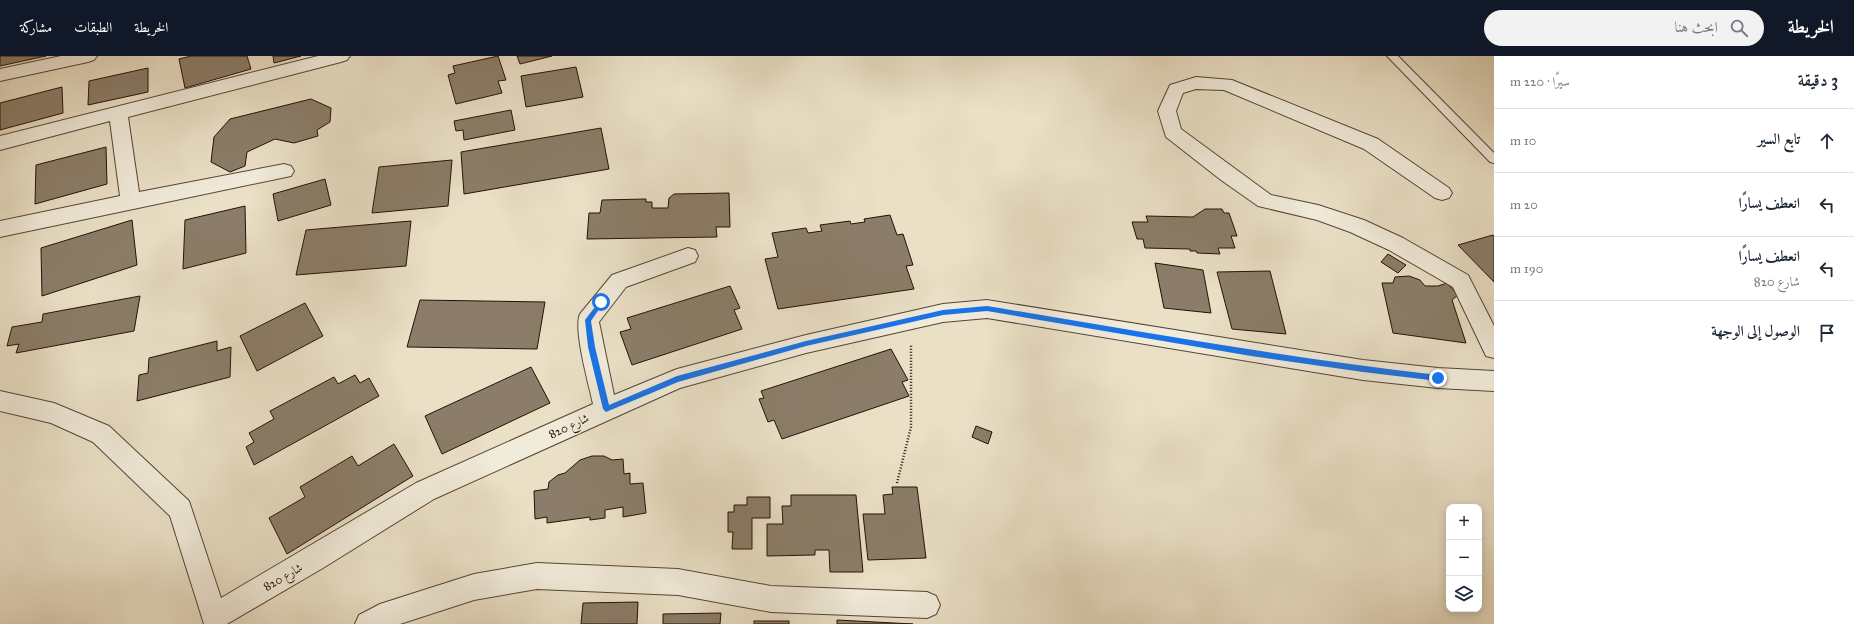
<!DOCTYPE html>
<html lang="ar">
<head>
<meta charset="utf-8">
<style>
  body { margin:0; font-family:"IM FELL Great Primer",Amiri,serif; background:#f2f2f3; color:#1f2937; direction:rtl }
  .controls { position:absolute; right:12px; bottom:12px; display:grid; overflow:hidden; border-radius:8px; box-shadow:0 2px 10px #0003 }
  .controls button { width:36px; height:36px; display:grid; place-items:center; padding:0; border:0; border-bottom:1px solid #e0e1e3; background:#fff; color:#1f2937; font:20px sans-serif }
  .stop { position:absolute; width:12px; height:12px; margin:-9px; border:3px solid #1a73e8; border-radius:50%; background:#fff }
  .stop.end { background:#1a73e8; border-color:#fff; box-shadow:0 1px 4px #0008 }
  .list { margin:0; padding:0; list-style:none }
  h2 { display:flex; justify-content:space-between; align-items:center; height:52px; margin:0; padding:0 16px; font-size:17px }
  h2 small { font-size:13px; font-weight:400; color:#747a83 }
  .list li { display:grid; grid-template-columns:26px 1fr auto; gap:12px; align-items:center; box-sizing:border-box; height:64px; padding:0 16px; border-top:1px solid #e0e1e3 }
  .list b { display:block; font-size:15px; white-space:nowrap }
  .list p { margin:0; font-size:13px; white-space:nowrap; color:#747a83 }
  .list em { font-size:13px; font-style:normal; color:#747a83 }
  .icon { flex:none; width:22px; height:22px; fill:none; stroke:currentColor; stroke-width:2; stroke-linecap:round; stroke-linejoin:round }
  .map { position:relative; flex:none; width:1494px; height:568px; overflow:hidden; direction:ltr }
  header { display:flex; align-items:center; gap:24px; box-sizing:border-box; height:56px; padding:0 20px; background:#111827; color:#fff }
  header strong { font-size:19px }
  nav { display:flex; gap:22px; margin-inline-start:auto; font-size:14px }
  .search { width:280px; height:36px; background:#f2f2f3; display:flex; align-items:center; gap:10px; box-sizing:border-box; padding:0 14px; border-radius:22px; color:#747a83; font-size:15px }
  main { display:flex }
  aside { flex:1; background:#fff }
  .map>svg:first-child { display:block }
  .building { fill:#8b7d69; stroke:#251104 }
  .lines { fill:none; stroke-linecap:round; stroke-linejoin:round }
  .service-casing { stroke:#564534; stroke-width:2 }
  .minor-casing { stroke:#564534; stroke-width:2 }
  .path { stroke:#251104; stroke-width:2.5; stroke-dasharray:1 2; stroke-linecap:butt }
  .service { fill:#f1ebda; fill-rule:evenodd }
  .minor { fill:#f1ebda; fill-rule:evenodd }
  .route { fill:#1a73e8 }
  .labels { text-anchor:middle; stroke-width:3; stroke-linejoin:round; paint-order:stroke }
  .street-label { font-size:12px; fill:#251104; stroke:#f1ebda }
</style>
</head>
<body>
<header>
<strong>الخريطة</strong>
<div class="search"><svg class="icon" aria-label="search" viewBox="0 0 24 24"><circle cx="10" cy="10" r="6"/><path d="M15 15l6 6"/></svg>ابحث هنا</div>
<nav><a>الخريطة</a><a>الطبقات</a><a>مشاركة</a></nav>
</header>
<main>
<aside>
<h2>3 دقيقة<small>سيرًا · 220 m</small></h2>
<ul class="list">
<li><svg class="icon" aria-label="ahead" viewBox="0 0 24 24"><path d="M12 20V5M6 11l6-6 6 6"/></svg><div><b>تابع السير</b></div><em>10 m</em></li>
<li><svg class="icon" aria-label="left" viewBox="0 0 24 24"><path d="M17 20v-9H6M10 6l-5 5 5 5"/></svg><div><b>انعطف يسارًا</b></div><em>20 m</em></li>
<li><svg class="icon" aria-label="left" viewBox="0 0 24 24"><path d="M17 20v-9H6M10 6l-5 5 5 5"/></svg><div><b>انعطف يسارًا</b><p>شارع 820</p></div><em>190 m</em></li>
<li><svg class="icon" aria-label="arrive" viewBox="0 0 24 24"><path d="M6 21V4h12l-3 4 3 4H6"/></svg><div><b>الوصول إلى الوجهة</b></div></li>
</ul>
</aside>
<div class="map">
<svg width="1494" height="568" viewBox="0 0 1494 568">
  <rect width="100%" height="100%" fill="#eae0c6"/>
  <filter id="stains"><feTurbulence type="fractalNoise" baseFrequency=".005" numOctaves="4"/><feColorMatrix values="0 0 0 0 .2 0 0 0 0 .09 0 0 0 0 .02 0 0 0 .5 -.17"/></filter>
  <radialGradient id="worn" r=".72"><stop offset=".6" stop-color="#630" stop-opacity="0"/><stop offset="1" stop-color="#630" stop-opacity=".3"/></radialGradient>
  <g class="building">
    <path d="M0 0H46L0 10Z"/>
    <path d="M191 0H247L251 13 185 32 179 3Z"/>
    <path d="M273 0H301L274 7Z"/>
    <path d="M498 0 506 24 498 25 502 37 456 48 448 19 455 17 453 10Z"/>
    <path d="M517 0H552L520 8Z"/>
    <path d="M576 11 583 41 526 51 521 20Z"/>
    <path d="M148 12V36L88 49 89 25Z"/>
    <path d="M62 31 63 57 0 74V47Z"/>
    <path d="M311 43 331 52 330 66 317 74 318 80 294 87 275 83 247 96 245 110 230 116 211 106 214 81 230 63Z"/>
    <path d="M511 54 515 74 464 84 463 74 456 75 454 65Z"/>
    <path d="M601 72 609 113 464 138 461 96Z"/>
    <path d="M106 91 107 128 35 148 36 109Z"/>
    <path d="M452 104 448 150 372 157 379 111Z"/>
    <path d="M325 123 331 149 278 165 273 138Z"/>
    <path d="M729 137 730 171H716L717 181 587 183 589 157H600L602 144 646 143V146H652V152H668L669 142 674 138Z"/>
    <path d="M245 150 246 197 183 213 185 164Z"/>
    <path d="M1205 153H1222L1224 157H1229L1237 180H1231L1235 192H1218L1220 198 1197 197 1196 195H1190V193L1145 192 1143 183H1137L1132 166H1148L1146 160 1193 161Z"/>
    <path d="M890 159 897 179 903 178 913 209 906 210 914 233 778 253 765 203 778 201 772 177 806 172 808 177 822 175 820 169 850 165 851 168 865 166 864 163Z"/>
    <path d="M132 164 137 209 42 240 41 192Z"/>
    <path d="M411 165 406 210 296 219 306 174Z"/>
    <path d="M1493 179 1494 180V226L1458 189Z"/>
    <path d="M1388 198 1406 209 1398 217 1381 206Z"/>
    <path d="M1155 207 1203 214 1211 257 1164 252Z"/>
    <path d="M1270 215 1286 278 1232 273 1217 216Z"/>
    <path d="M1409 220 1420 224 1425 230H1438L1447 227 1458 239 1452 244 1466 287 1393 277 1382 227H1393L1395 221Z"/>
    <path d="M730 230 740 252 734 254 742 273 632 309 620 276 631 273 627 262Z"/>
    <path d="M140 240 134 275 16 297 19 288 7 290 12 271 42 266 43 258Z"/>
    <path d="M420 244 545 246 537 293 407 291Z"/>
    <path d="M305 247 323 280 257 315 240 280Z"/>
    <path d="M217 285V295L231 291 230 321 137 345 139 319 148 317 149 302Z"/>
    <path d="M891 293 908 324 902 326 909 340 782 383 774 364 768 366 759 343 764 342 761 335Z"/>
    <path d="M531 311 550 347 442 398 425 360Z"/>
    <path d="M355 319 360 327 369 322 379 340 254 409 246 391 254 386 249 377 274 363 270 355 334 321 338 328Z"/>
    <path d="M976 370 992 376 988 388 972 381Z"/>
    <path d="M394 388 413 420 287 498 269 462 305 441 300 431 352 400 358 410Z"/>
    <path d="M592 400H604L612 404 623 403 624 418 630 417V428L643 427 646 457 623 461V451L605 454V462L590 464V461L547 467V461L535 463 534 435 548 433 549 426 558 419 565 417 580 404Z"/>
    <path d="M892 431H917L926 502 868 504 863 458H885L883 439 893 438Z"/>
    <path d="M791 439H856L863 516H830L829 494H815V499L767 500V468H783L782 450H791Z"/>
    <path d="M747 441H770V462H752V493H732L733 476H728V456H734V449H747Z"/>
    <path d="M638 546 637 568H581L583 547Z"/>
    <path d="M721 557 720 568H663V558Z"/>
    <path d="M837 564 913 568H837Z"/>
    <rect x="754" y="565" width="35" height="3"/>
  </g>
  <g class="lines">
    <g class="service-casing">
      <path id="service" d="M1387 0H1398L1494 97V107L1490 106Z"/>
    </g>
    <g class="minor-casing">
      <g id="minor">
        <path d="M61 0H97L94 4 88 6 0 25V13Z"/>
        <path d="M318 0H350L347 4 341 6 128 61 139 136 284 108 291 110 294 115 291 120 0 181V165L120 140 110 65 0 94V80Z"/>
        <path d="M1196 21 1232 24 1378 83 1449 132 1452 137 1449 142 1442 144 1435 142 1364 93 1224 34 1196 33 1183 37 1176 55 1181 73 1271 139 1318 149 1364 164 1403 182 1468 219 1494 270V302L1486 300 1453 231 1389 194 1350 176 1317 164 1258 150 1221 124 1166 81 1158 55 1170 29Z"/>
        <path d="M688 192 695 194 698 200 695 206 626 231 599 266 614 339 677 313 806 279 943 248 987 244 1363 304 1438 312 1494 315V335L1438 332 1363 324 987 262 943 266 806 297 680 332 434 443 323 512 227 568H204L170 460 93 386 51 367 0 355V335L54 347 109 370 189 445 221 542 416 427 593 348C589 329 573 273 580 258L612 219Z"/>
        <path d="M537 507 678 513 771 530 927 536 936 540 940 549 936 558 927 562 771 556 678 539 537 533 474 544 400 568H355L359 559 380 548 474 518Z"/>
      </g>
    </g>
    <path class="path" d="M897 427 911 371V289"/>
    <use href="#service" class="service"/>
    <use href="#minor" class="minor"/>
  </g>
  <path class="route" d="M601 243 604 246 591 265 595 291 609 349 677 320 806 285 943 254 987 250C1137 275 1287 302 1438 319L1442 322 1438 325 1363 316 1251 300 987 255 943 259 806 290 678 326 606 356 603 353 588 291 585 264Z"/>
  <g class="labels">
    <g class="street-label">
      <text transform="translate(569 370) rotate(-25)" y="4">شارع 820</text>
      <text transform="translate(283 521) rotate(-30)" y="4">شارع 820</text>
    </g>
  </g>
  <rect width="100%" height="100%" filter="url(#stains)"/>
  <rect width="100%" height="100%" fill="url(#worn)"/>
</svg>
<div class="controls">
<button>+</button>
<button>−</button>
<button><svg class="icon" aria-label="layers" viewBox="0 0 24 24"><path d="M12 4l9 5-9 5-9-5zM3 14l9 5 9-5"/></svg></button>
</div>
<div class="stop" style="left:601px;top:246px"></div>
<div class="stop end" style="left:1438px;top:322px"></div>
</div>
</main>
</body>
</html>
